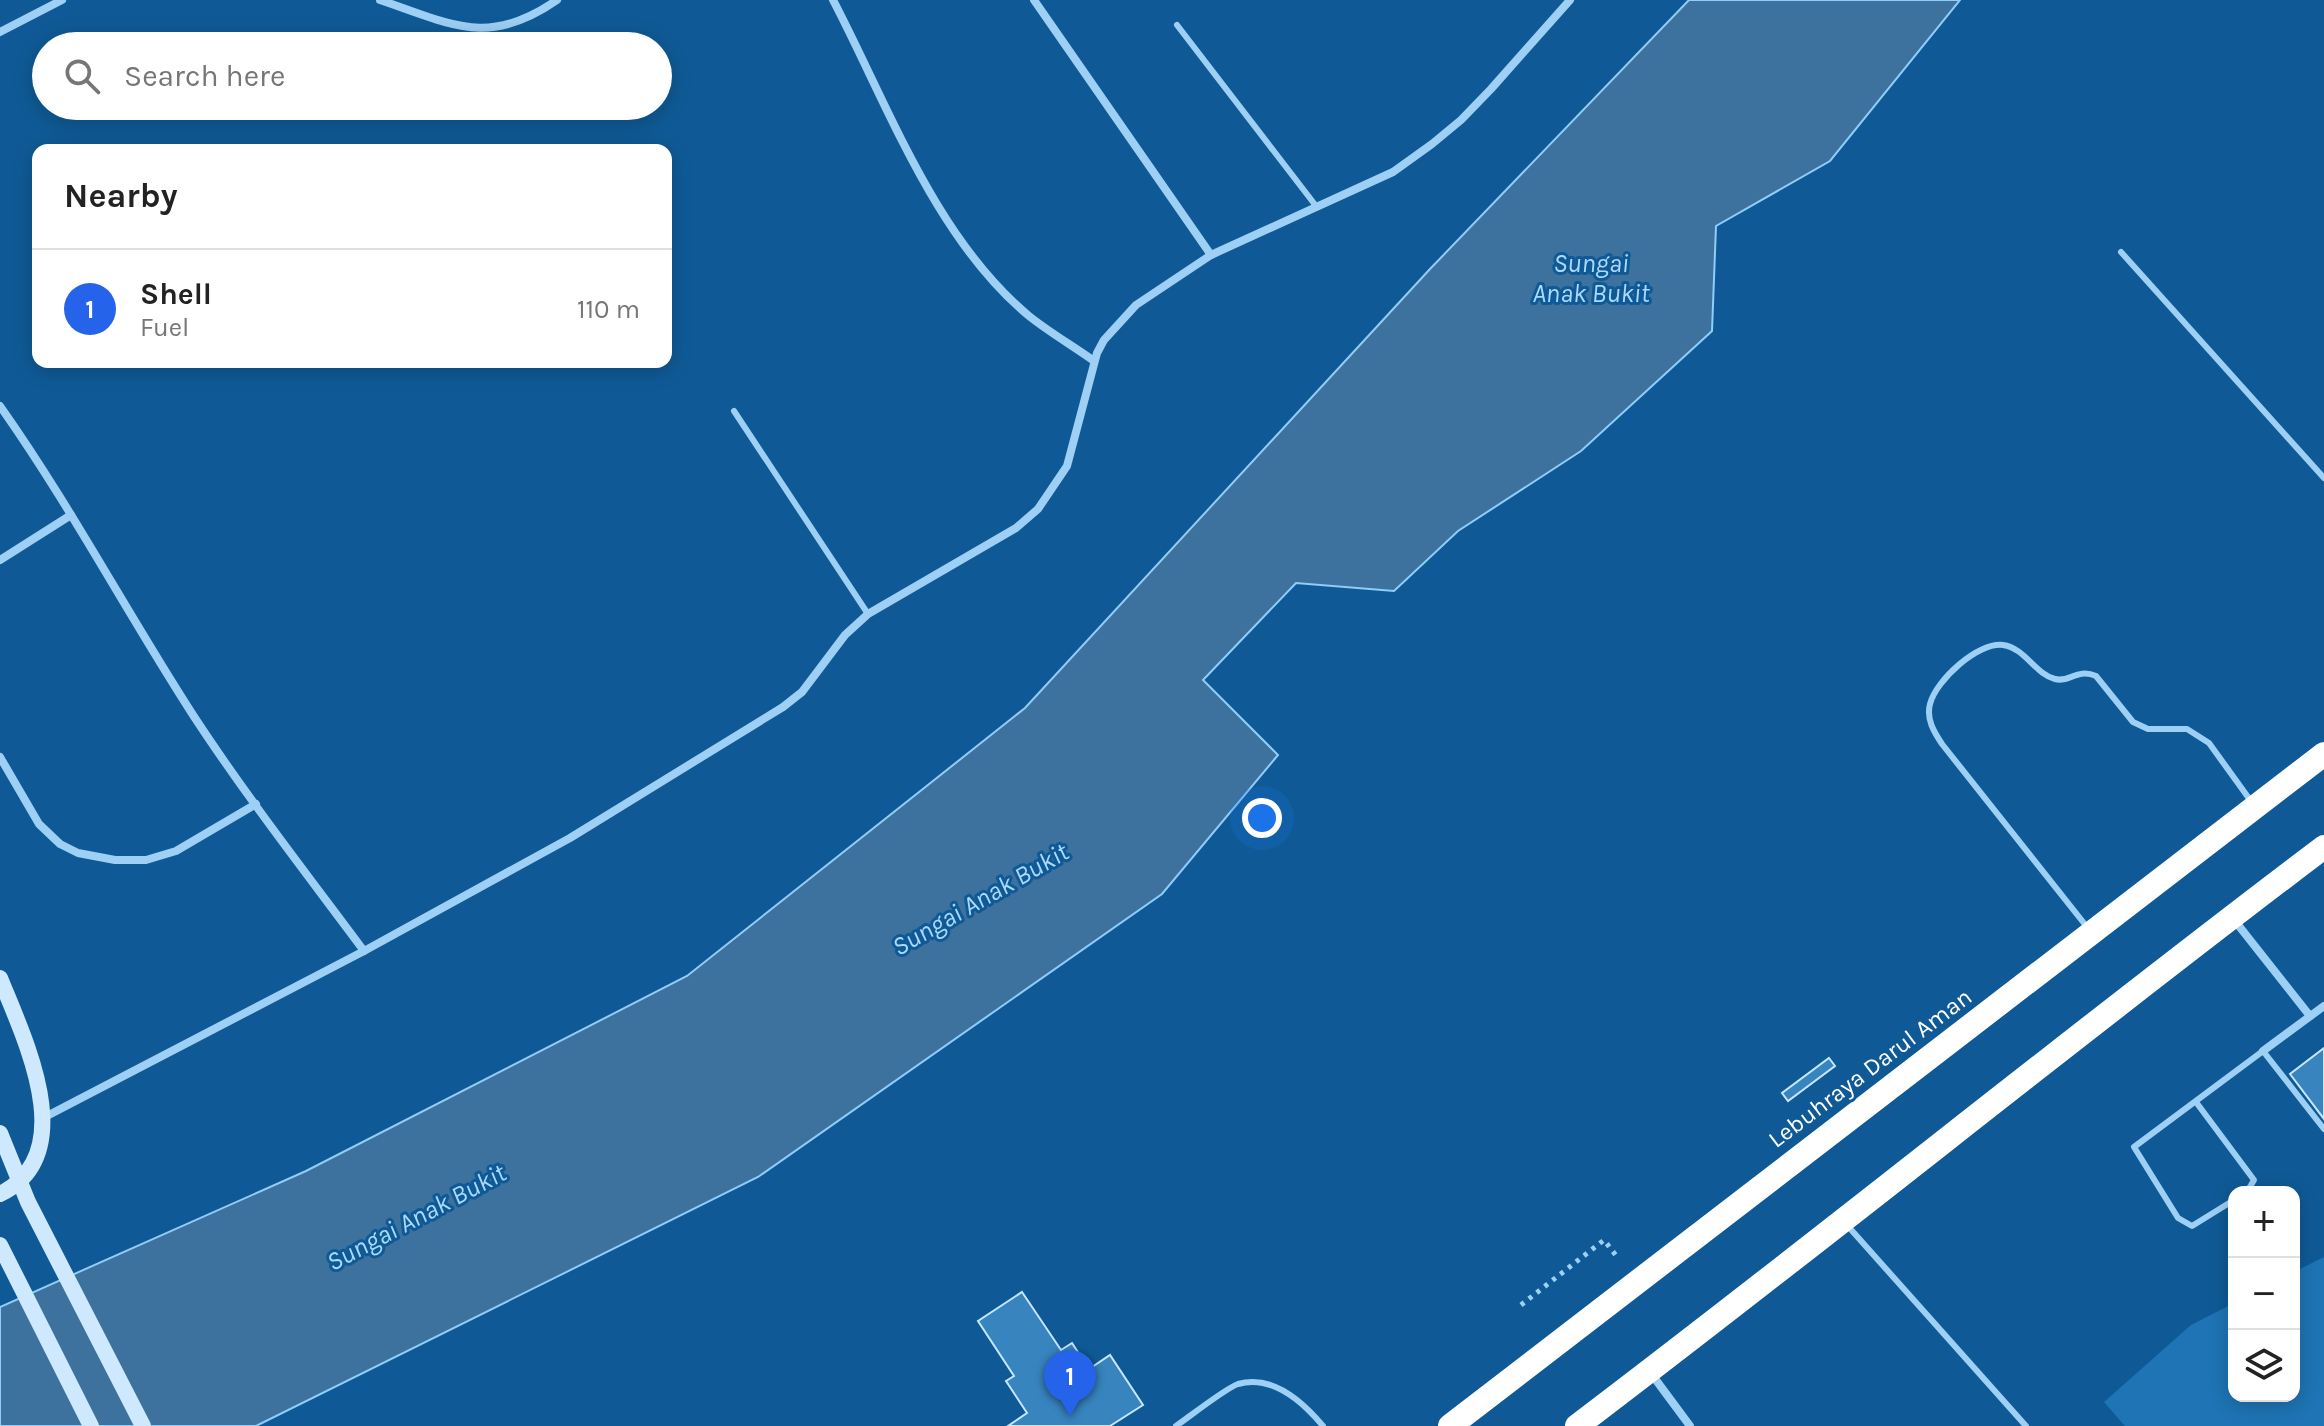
<!DOCTYPE html>
<html lang="en">
<head>
<meta charset="utf-8">
<style>
  body { margin:0; font-family:Karla,sans-serif; background:#f2f2f2; color:#222 }
  .controls { position:absolute; right:24px; bottom:24px; display:grid; overflow:hidden; border-radius:16px; box-shadow:0 4px 20px #0003 }
  .controls button { width:72px; height:72px; display:grid; place-items:center; padding:0; border:0; border-bottom:2px solid #e0e0e0; background:#fff; color:#222; font:40px sans-serif }
  .you { position:absolute; left:1262px; top:818px; width:28px; height:28px; margin:-20px; border:6px solid #fff; border-radius:50%; background:#1a73e8; box-shadow:0 0 0 12px #1a73e833 }
  .badge { display:grid; place-items:center; width:52px; height:52px; border-radius:50%; background:#2563eb; color:#fff; font-size:26px; font-weight:700 }
  .pin { position:absolute; translate:-50% -66px; filter:drop-shadow(0 2px 4px #0008) }
  .pin::after { content:''; position:absolute; top:42px; width:28px; height:24px; background:inherit; clip-path:polygon(0 0,100% 0,50% 100%) }
  .list { margin:0; padding:0; list-style:none }
  h2 { display:flex; justify-content:space-between; align-items:center; height:104px; margin:0; padding:0 32px; font-size:34px }
  h2 small { font-size:26px; font-weight:400; color:#767676 }
  .list li { display:grid; grid-template-columns:52px 1fr auto; gap:24px; align-items:center; box-sizing:border-box; height:120px; padding:0 32px; border-top:2px solid #e0e0e0 }
  .list b { display:block; font-size:30px; white-space:nowrap }
  .list p { margin:0; font-size:26px; white-space:nowrap; color:#767676 }
  .list em { font-size:26px; font-style:normal; color:#767676 }
  .icon { flex:none; width:44px; height:44px; fill:none; stroke:currentColor; stroke-width:2; stroke-linecap:round; stroke-linejoin:round }
  .map { position:relative; flex:none; width:2324px; height:1426px; overflow:hidden }
  .search { position:absolute; background:#fff; box-shadow:0 4px 20px #0003; left:32px; top:32px; width:640px; height:88px; display:flex; align-items:center; gap:20px; box-sizing:border-box; padding:0 28px; border-radius:44px; color:#767676; font-size:30px }
  .panel { position:absolute; background:#fff; box-shadow:0 4px 20px #0003; left:32px; top:144px; width:640px; height:224px; border-radius:16px }
  .map>svg:first-child { display:block }
  .green { fill:#1e74b4 }
  .water { fill:#3d729e; stroke:#90cdf8; stroke-width:2 }
  .building { fill:#3884bf; stroke:#c6e6fe; stroke-width:2 }
  .lines { fill:none; stroke-linecap:round; stroke-linejoin:round }
  .path { stroke:#9ecff4; stroke-width:5; stroke-dasharray:4 6; stroke-linecap:butt }
  .lane { stroke:#9ecff4; stroke-width:6 }
  .street { stroke:#9ecff4; stroke-width:8 }
  .secondary { stroke:#cee8fd; stroke-width:16 }
  .highway { stroke:#fff; stroke-width:24 }
  .labels { text-anchor:middle; stroke-width:6; stroke-linejoin:round; paint-order:stroke }
  .street-label { font-size:24px; fill:#fff; stroke:#0f5a96 }
  .water-label { font-size:26px; font-style:italic; fill:#abd9fb; stroke:#0f5a96 }
</style>
</head>
<body>
<div class="map">
<svg width="2324" height="1426" viewBox="0 0 2324 1426">
  <rect width="100%" height="100%" fill="#0f5a96"/>
  <path class="green" d="M2324 1257V1426H2125L2104 1402 2191 1325 2234 1303V1396H2294V1272Z"/>
  <path class="water" d="M1689 0H1960L1830 161 1716 226 1712 331 1581 451 1458 531 1394 591 1296 583 1203 680 1278 755 1162 894 758 1177 256 1426H0V1307L306 1171 687 976 1025 708 1430 269Z"/>
  <g class="building">
    <path d="M2324 1048V1119L2290 1074Z"/>
    <path d="M1829 1058 1835 1066 1788 1101 1782 1093Z"/>
    <path d="M1022 1292 1061 1350 1072 1343 1089 1369 1110 1355 1143 1405 1110 1426H1008L1027 1413 1006 1381 1014 1376 978 1321Z"/>
  </g>
  <g class="lines">
    <path class="path" d="M1521 1305 1604 1240 1618 1258"/>
    <g class="lane">
      <path d="M1177 25 1316 206"/>
      <path d="M2121 252 2324 478"/>
      <path d="M734 411 868 614"/>
      <path d="M2087 927 1942 744C1934 732 1926 719 1930 704 1936 680 1978 642 2003 645 2025 648 2035 674 2055 679 2069 683 2077 668 2096 676L2133 722 2148 729H2187L2209 743 2253 804"/>
      <path d="M2196 1102 2254 1180 2247 1192"/>
      <path d="M2234 1200 2192 1226 2178 1218 2134 1147 2263 1051 2324 1129"/>
      <path d="M1846 1224 2026 1426"/>
      <path d="M1176 1426C1189 1417 1226 1388 1238 1384 1273 1374 1303 1402 1323 1426"/>
    </g>
    <g class="street">
      <path d="M380 0C451 24 488 48 557 0"/>
      <path d="M833 0C888 105 935 238 1029 316 1049 332 1073 346 1094 361"/>
      <path d="M1034 0 1211 255"/>
      <path d="M0 32 62 0"/>
      <path d="M0 406C70 505 127 613 193 715 246 796 306 873 364 951"/>
      <path d="M0 560 71 515"/>
      <path d="M0 757 39 824 60 844 78 853 115 860H146L176 851 256 804"/>
      <path d="M2235 921 2310 1016"/>
      <path d="M2263 1051 2324 1006"/>
      <path d="M43 1118 364 951 570 838 783 707 802 692 845 635 868 614 1016 528 1038 509 1067 466 1097 353 1104 340 1136 305 1211 255 1393 172 1432 144 1461 120 1491 89 1570 0"/>
      <path d="M1650 1372 1690 1426"/>
    </g>
    <g class="secondary">
      <path d="M0 978C24 1038 82 1154 0 1194"/>
      <path d="M0 1133 28 1202 143 1426"/>
      <path d="M0 1245 91 1426"/>
    </g>
    <g class="highway">
      <path d="M1450 1426 2324 754"/>
      <path d="M1577 1426C1828 1236 2072 1037 2324 847"/>
    </g>
  </g>
  <g class="labels">
    <g class="street-label">
      <text transform="translate(1870 1068) rotate(-37)" y="8">Lebuhraya Darul Aman</text>
    </g>
    <g class="water-label">
      <text x="1591" y="272">Sungai<tspan x="1591" dy="30">Anak Bukit</tspan></text>
      <text transform="translate(980 899) rotate(-30)" y="9">Sungai Anak Bukit</text>
      <text transform="translate(416 1217) rotate(-28)" y="9">Sungai Anak Bukit</text>
    </g>
  </g>
</svg>
<div class="controls">
<button>+</button>
<button>−</button>
<button><svg class="icon" aria-label="layers" viewBox="0 0 24 24"><path d="M12 4l9 5-9 5-9-5zM3 14l9 5 9-5"/></svg></button>
</div>
<div class="you"></div>
<div class="pin badge" style="left:1070px;top:1416px">1</div>
<div class="search"><svg class="icon" aria-label="search" viewBox="0 0 24 24"><circle cx="10" cy="10" r="6"/><path d="M15 15l6 6"/></svg>Search here</div>
<section class="panel">
<h2>Nearby<small></small></h2>
<ul class="list">
<li><span class="badge">1</span><div><b>Shell</b><p>Fuel</p></div><em>110 m</em></li>
</ul>
</section>
</div>
</body>
</html>
